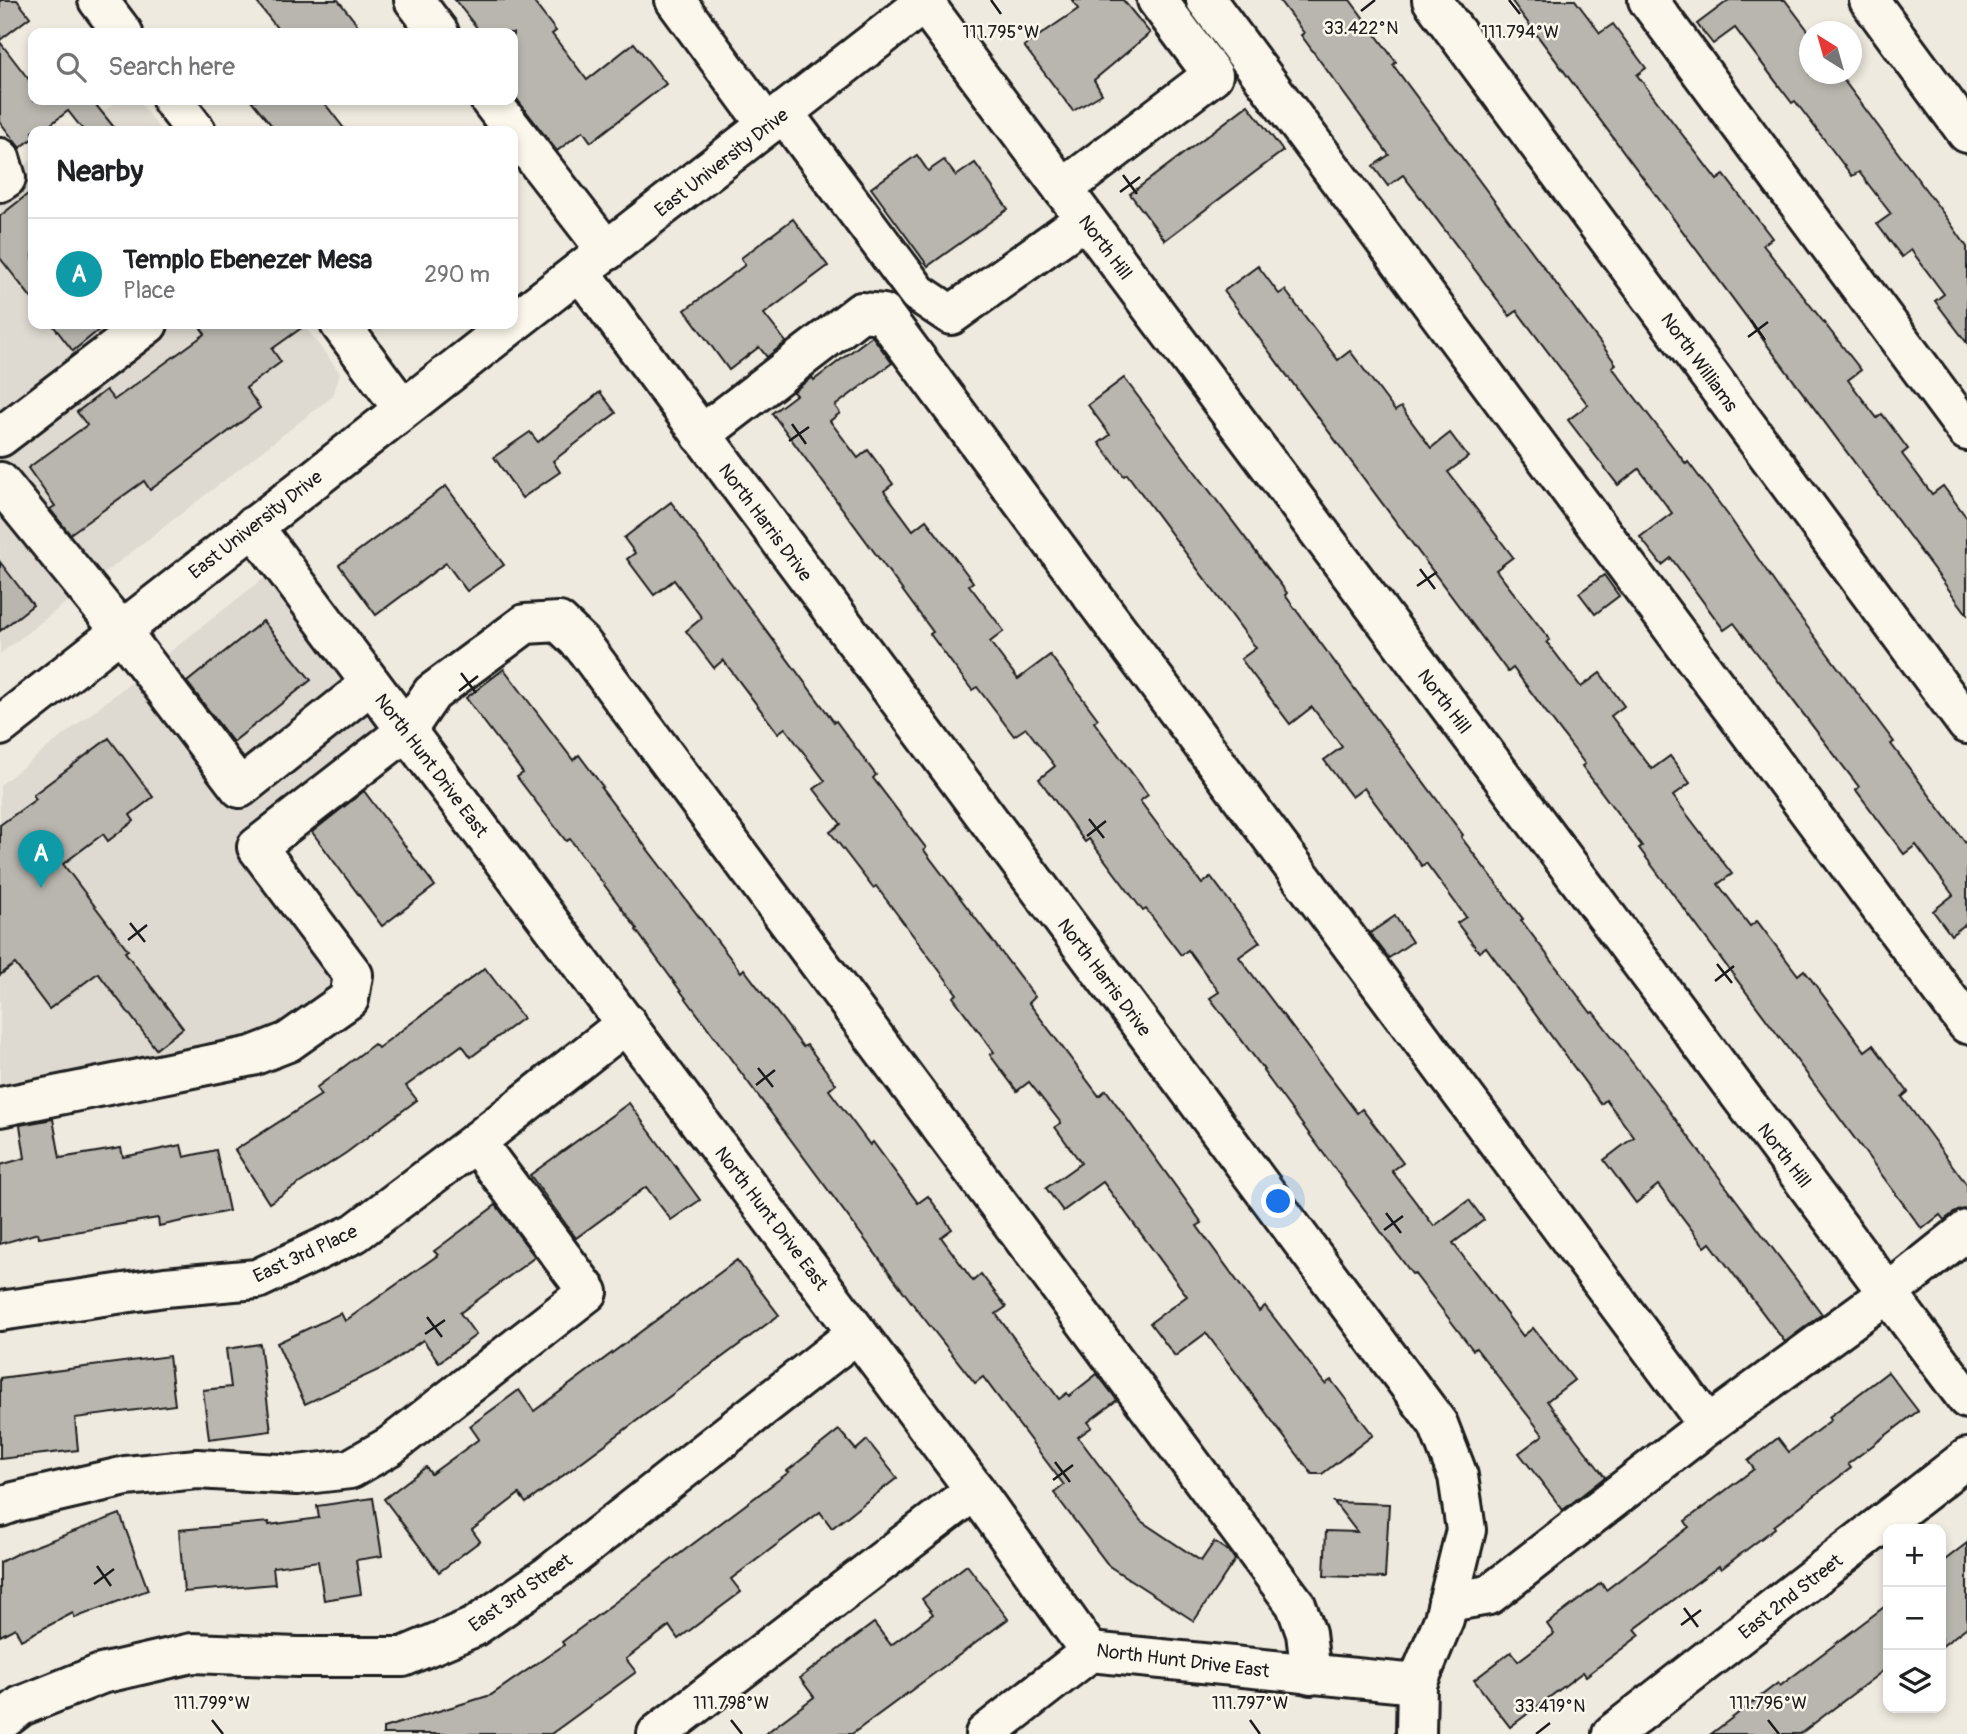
<!DOCTYPE html>
<html lang="en">
<head>
<meta charset="utf-8">
<style>
  body { margin:0; font-family:Pangolin,sans-serif; background:#f2f2f2; color:#202124 }
  .controls { position:absolute; right:21px; bottom:21px; display:grid; overflow:hidden; border-radius:14px; box-shadow:0 4px 10px #0003 }
  .controls button { width:63px; height:63px; display:grid; place-items:center; padding:0; border:0; border-bottom:2px solid #e0e0e0; background:#fff; color:#202124; font:35px sans-serif }
  .compass { position:absolute; left:1799px; top:21px; width:63px; height:63px; border-radius:50%; background:#fff; box-shadow:0 4px 10px #0003; rotate:323deg }
  .you { position:absolute; left:1279px; top:1202px; width:24px; height:24px; margin:-18px; border:5px solid #fff; border-radius:50%; background:#1a73e8; box-shadow:0 0 0 10px #1a73e833 }
  .badge { display:grid; place-items:center; width:46px; height:46px; border-radius:50%; background:#0f766e; color:#fff; font-size:23px; font-weight:700 }
  .pin { position:absolute; translate:-50% -58px; filter:drop-shadow(0 2px 4px #0008) }
  .pin::after { content:''; position:absolute; top:37px; width:24px; height:21px; background:inherit; clip-path:polygon(0 0,100% 0,50% 100%) }
  .list { margin:0; padding:0; list-style:none }
  h2 { display:flex; justify-content:space-between; align-items:center; height:91px; margin:0; padding:0 28px; font-size:30px }
  h2 small { font-size:23px; font-weight:400; color:#757577 }
  .list li { display:grid; grid-template-columns:46px 1fr auto; gap:21px; align-items:center; box-sizing:border-box; height:112px; padding:0 28px; border-top:2px solid #e0e0e0 }
  .list b { display:block; font-size:26px; white-space:nowrap }
  .list p { margin:0; font-size:23px; white-space:nowrap; color:#757577 }
  .list em { font-size:23px; font-style:normal; color:#757577 }
  .icon { flex:none; width:38px; height:38px; fill:none; stroke:currentColor; stroke-width:2; stroke-linecap:round; stroke-linejoin:round }
  .map { position:relative; flex:none; width:1967px; height:1734px; overflow:hidden }
  .search { position:absolute; background:#fff; box-shadow:0 4px 10px #0003; left:28px; top:28px; width:490px; height:77px; display:flex; align-items:center; gap:18px; box-sizing:border-box; padding:0 24px; border-radius:14px; color:#757577; font-size:26px }
  .panel { position:absolute; background:#fff; box-shadow:0 4px 10px #0003; left:28px; top:126px; width:490px; height:203px; border-radius:14px }
  .map>svg:first-child { display:block }
  .built { fill:#dedad1 }
  .building { fill:#b9b6af; stroke:#1c1c1c; stroke-width:2 }
  .lines { fill:none; stroke-linecap:round; stroke-linejoin:round }
  .minor-casing { stroke:#1c1c1c; stroke-width:44 }
  .major-casing { stroke:#1c1c1c; stroke-width:44 }
  .minor { stroke:#fbf7ec; stroke-width:38 }
  .major { stroke:#fbf7ec; stroke-width:38 }
  .ticks { fill:none; stroke:#1c1c1c; stroke-width:2.5 }
  .labels { text-anchor:middle; stroke-width:5; stroke-linejoin:round; paint-order:stroke }
  .street-label { font-size:19px; fill:#1c1c1c; stroke:#fbf7ec }
  .ticks-label { font-size:18px; text-anchor:middle; fill:#1c1c1c; stroke:#fbf7ec; stroke-width:5; stroke-linejoin:round; paint-order:stroke }
</style>
</head>
<body>
<div class="map">
<svg width="1967" height="1734" viewBox="0 0 1967 1734">
  <rect width="100%" height="100%" fill="#eeeadf"/>
  <filter id="ink" filterUnits="userSpaceOnUse"><feTurbulence type="fractalNoise" baseFrequency=".0143" numOctaves="2"/><feDisplacementMap in="SourceGraphic" scale="14" xChannelSelector="R" yChannelSelector="G"/><feConvolveMatrix kernelMatrix="1 2 1 2 8 2 1 2 1" color-interpolation-filters="sRGB"/></filter>
  <g filter="url(#ink)">
    <g class="built">
      <path d="M120 100H138L161 131H74Z"/>
      <path d="M33 159V324H303L340 373 333 396 0 654V182Z"/>
      <path d="M282 564 406 731 257 847 353 975 288 1042 0 1107V785Z"/>
    </g>
    <g class="building">
      <path d="M0 0H17L30 17 0 40Z"/>
      <path d="M255 0H338L364 33H281Z"/>
      <path d="M455 0H532L556 31 552 34 587 80 634 43 666 84 591 142 583 131 557 151 513 94V33H481Z"/>
      <path d="M1072 0H1123L1150 33 1094 80 1102 94 1073 111 1024 46 1078 9Z"/>
      <path d="M1279 0H1350L1396 62 1393 65 1616 364 1612 367 1686 464 1688 462 1728 515 1779 589 1894 742 1891 744 1967 845V923L1951 935 1933 911 1953 895 1916 845 1904 854 1856 790 1859 787 1734 623 1724 630 1671 558 1662 565 1640 537 1672 513 1639 469 1618 485 1568 420 1588 405 1517 311 1510 316 1403 175 1388 186 1373 166 1389 155 1301 35 1304 33Z"/>
      <path d="M1511 0H1575L1600 33 1613 24 1646 68 1637 75 1717 180 1724 175 1772 238 1763 245 1861 370 1848 380 1877 418 1882 414 1908 449 1902 454 1932 494 1943 486 1967 518V614Z"/>
      <path d="M1729 0H1785L1810 33V74H1839L1949 221 1967 247V343L1935 301 1944 294 1911 250 1902 257 1877 224 1891 214 1859 172 1852 176 1795 101 1792 103 1735 28 1713 44 1697 24Z"/>
      <path d="M0 42 33 85V100H92L117 131H84L68 111 42 131H33V138L20 148 0 122Z"/>
      <path d="M251 100H322L346 131H276Z"/>
      <path d="M1248 105 1283 151 1165 240 1130 194Z"/>
      <path d="M917 155 928 171 944 160 956 176 975 163 1008 209 928 266 871 188Z"/>
      <path d="M33 190V300L0 258V216Z"/>
      <path d="M793 219 828 266 764 314 786 342 767 357 759 347 729 370 685 310 745 265 741 258Z"/>
      <path d="M1258 266 1279 294 1285 290 1338 360 1350 351 1395 411 1401 407 1431 448 1450 433 1468 457 1448 472 1513 557 1496 570 1550 640 1547 642 1581 687 1600 673 1624 706 1611 716 1652 769 1670 756 1690 783 1673 796 1732 874 1718 884 1750 926 1757 921 1798 975 1804 970 1865 1051 1873 1045 1908 1092 1902 1097 1967 1185V1209L1954 1213 1944 1220 1940 1215 1922 1229 1639 848 1642 846 1582 766 1585 764 1513 668 1508 672 1224 291Z"/>
      <path d="M52 324H106L73 351Z"/>
      <path d="M198 324H307L272 349 281 362 246 388 260 408 150 490 144 481 70 534 50 509 55 506 28 468 87 425 77 412 106 390 114 400 205 334Z"/>
      <path d="M872 336 892 363 835 406 840 413 830 421 858 458 868 450 893 484 884 491 913 530 926 520 973 582 969 585 1004 631 990 642 1018 679 1050 655 1098 719 1094 722 1148 795 1140 801 1202 884 1211 877 1260 942 1239 957 1357 1113 1362 1109 1403 1163 1392 1171 1434 1226 1469 1200 1484 1220 1453 1243 1523 1336 1533 1328 1574 1380 1547 1401 1605 1477 1563 1510 1519 1453 1543 1435 1476 1348 1473 1350 1414 1273 1412 1274 1263 1071 1264 1070 1210 998 1219 992 1188 950 1181 955 1146 909 1143 911 1089 839 1085 842 1039 779 1055 766 1026 728 1014 736 977 687 972 690 930 634 933 632 772 413 796 395 793 392 812 377 814 380Z"/>
      <path d="M1124 378 1287 593 1285 595 1463 835 1461 837 1523 919 1521 920 1591 1013 1593 1012 1655 1092 1822 1314 1785 1342 1710 1243 1705 1247 1658 1185 1636 1203 1604 1160 1634 1137 1606 1100 1601 1104 1486 947 1479 952 1457 923 1466 917 1426 863 1422 866 1364 788 1352 797 1324 760 1342 747 1312 707 1290 724 1241 659 1256 648 1127 474 1124 476 1099 443 1110 435 1088 405Z"/>
      <path d="M600 392 616 413 553 461 560 472 522 498 494 457 530 432 538 442Z"/>
      <path d="M446 486 504 565 467 591 446 563 376 615 339 565Z"/>
      <path d="M671 502 834 722 836 721 876 775 873 778 926 848 924 850 1035 997 1029 1003 1099 1096 1106 1090 1202 1223 1197 1226 1259 1311 1265 1306 1325 1384 1331 1380 1373 1435 1322 1474H1312L1206 1333 1175 1356 1150 1323 1187 1296 1103 1182 1063 1211 1046 1188 1081 1163 1055 1127 1061 1123 1029 1082 1017 1091 990 1055 994 1052 953 997 957 994 876 886 873 888 830 832 841 824 814 789 825 781 785 728 778 733 723 660 714 668 686 631 702 618 674 580 654 595 627 559 635 553 624 538Z"/>
      <path d="M0 562 33 605 0 631Z"/>
      <path d="M1604 575 1619 596 1595 614 1579 593Z"/>
      <path d="M263 621 311 680 233 742 187 682Z"/>
      <path d="M504 669 573 760 579 755 603 787 601 788 741 972 744 969 803 1047 807 1045 836 1084 829 1090 870 1145 873 1142 918 1203 928 1196 952 1229 941 1237 973 1281 981 1274 1006 1307 996 1314 1059 1399 1067 1393 1069 1396 1097 1374 1117 1400 1088 1422 1092 1427 1078 1437 1141 1521 1201 1561 1214 1542 1230 1552 1235 1560 1194 1621 1109 1566 1054 1493 1064 1485 983 1377 975 1383 915 1307 693 1008 636 930 637 929 570 839 566 841 517 777 523 773 466 698Z"/>
      <path d="M109 738 153 797 130 815 134 821 108 841 103 834 63 864 128 950 125 952 183 1028 156 1049 98 973 49 1009 15 964 0 975V825L36 799 33 795Z"/>
      <path d="M364 791 435 886 382 926 312 832Z"/>
      <path d="M1395 916 1412 942 1389 958 1370 933Z"/>
      <path d="M485 968 523 1018 471 1057 462 1045 406 1086 417 1100 346 1153 269 1203 235 1150 321 1095 316 1088 374 1044 378 1048Z"/>
      <path d="M629 1103 700 1200 671 1220 646 1187 576 1238 530 1175Z"/>
      <path d="M53 1119 60 1158 121 1148 123 1157 181 1145 184 1157 216 1150 229 1211 159 1226 158 1218 39 1238 38 1233 0 1244V1165L25 1158 20 1125Z"/>
      <path d="M496 1205 535 1257 460 1313 476 1335 439 1362 423 1340 385 1367 305 1404 277 1343 341 1313 345 1321 438 1255 434 1251Z"/>
      <path d="M737 1260 779 1315 526 1503 519 1494 472 1530 480 1541 439 1572 384 1499 426 1467 431 1474 479 1439 470 1426 519 1390 534 1411Z"/>
      <path d="M260 1344 271 1431 209 1439 203 1390 231 1387 226 1349Z"/>
      <path d="M169 1356 175 1405 75 1418 78 1450 0 1459V1378Z"/>
      <path d="M1888 1372 1918 1411 1848 1464 1851 1468 1774 1526 1775 1528 1721 1569 1719 1566 1635 1629 1640 1635 1586 1676 1583 1672 1510 1727 1474 1680 1511 1652 1518 1661 1554 1634 1547 1624 1601 1583 1606 1590 1689 1527 1685 1521 1754 1469 1748 1461 1778 1438 1789 1452 1831 1420 1829 1417Z"/>
      <path d="M839 1430 856 1450 867 1440 897 1478 832 1528 820 1512 731 1579 741 1592 678 1639 669 1626 626 1659 636 1672 551 1734H383V1728L491 1695 564 1645 562 1642 789 1472 787 1471Z"/>
      <path d="M373 1498 382 1556 356 1560 361 1594 324 1600 318 1561 273 1567 275 1584 184 1592 179 1530 269 1522V1525L319 1518 317 1506Z"/>
      <path d="M1334 1502 1389 1504 1385 1578 1324 1576 1326 1531 1357 1532Z"/>
      <path d="M120 1514 148 1590 75 1618 73 1613 21 1640 15 1628 0 1636V1562L20 1552Z"/>
      <path d="M1967 1543V1627L1941 1647V1563Z"/>
      <path d="M967 1565 1008 1619 852 1734H765L814 1697 800 1678 874 1623 891 1645 933 1614 922 1599Z"/>
      <path d="M1888 1604V1667L1800 1734H1711L1778 1683 1780 1686Z"/>
    </g>
    <g class="lines">
      <g class="minor-casing">
        <g id="minor">
          <path d="M98 0 123 33"/>
          <path d="M414 0 439 33"/>
          <path d="M675 0 767 125"/>
          <path d="M1206 0 1967 1024"/>
          <path d="M1432 0 1967 724"/>
          <path d="M1648 0 1967 431"/>
          <path d="M1869 0 1967 133"/>
          <path d="M924 3 1967 1399"/>
          <path d="M172 100 196 131"/>
          <path d="M490 100 607 251"/>
          <path d="M783 112 918 293 951 315 1085 219"/>
          <path d="M0 158 6 178 0 182"/>
          <path d="M1063 189 1213 75 1157 0"/>
          <path d="M580 271 1438 1424 1458 1476 1466 1530 1444 1619 1417 1684 1416 1734"/>
          <path d="M340 324 403 409"/>
          <path d="M701 435 861 312 883 314 1708 1425"/>
          <path d="M0 437 148 324"/>
          <path d="M0 482 121 631 240 788 371 684"/>
          <path d="M253 526 975 1490 1090 1652 1417 1684"/>
          <path d="M0 1107 252 1056 288 1042 349 999 353 975 257 847 406 731 432 693 525 624 559 622 582 644 1296 1605 1306 1633 1311 1675"/>
          <path d="M0 1311 165 1287 257 1279 355 1233 476 1142 627 1023"/>
          <path d="M0 1507 14 1502 126 1476 197 1469 297 1475 350 1469 390 1446 588 1292 476 1142"/>
          <path d="M1448 1602 1489 1595 1708 1425 1888 1293 1967 1230"/>
          <path d="M0 1722 21 1706 101 1674 192 1653 298 1657H403L474 1627 549 1575 857 1333"/>
          <path d="M657 1734 975 1490"/>
          <path d="M985 1734 1090 1652"/>
          <path d="M1612 1734 1967 1458"/>
        </g>
      </g>
      <g class="major-casing">
        <g id="major">
          <path d="M513 323 928 0"/>
          <path d="M0 726 512 324"/>
        </g>
      </g>
      <use href="#minor" class="minor"/>
      <use href="#major" class="major"/>
    </g>
  </g>
  <path class="ticks" d="M991 0 1001 14M1509 0 1520 14M1361 11 1375 0M1123 175 1137 194M1120 192 1140 177M1751 320 1765 340M1748 337 1768 322M792 424 806 444M789 441 809 427M1420 569 1435 589M1417 586 1437 572M461 673 476 693M459 691 478 676M1089 819 1104 838M1087 836 1106 821M130 923 145 942M128 940 147 925M1717 964 1732 983M1715 981 1734 966M758 1068 773 1087M756 1085 775 1070M1386 1213 1401 1233M1384 1230 1403 1216M427 1317 442 1337M425 1334 445 1320M1055 1462 1070 1482M1053 1480 1073 1465M97 1566 111 1586M94 1584 114 1569M1684 1608 1698 1627M1681 1625 1701 1610M212 1720 223 1734M731 1720 742 1734M1250 1720 1260 1734M1768 1720 1779 1734M1536 1734 1550 1723"/>
  <g class="labels">
    <g class="street-label">
      <text transform="translate(721 162) rotate(-38)" y="7">East University Drive</text>
      <text transform="translate(1106 247) rotate(53)" y="7">North Hill</text>
      <text transform="translate(1700 362) rotate(54)" y="7">North Williams</text>
      <text transform="translate(766 522) rotate(53)" y="7">North Harris Drive</text>
      <text transform="translate(255 524) rotate(-38)" y="7">East University Drive</text>
      <text transform="translate(1445 701) rotate(53)" y="7">North Hill</text>
      <text transform="translate(432 765) rotate(53)" y="7">North Hunt Drive East</text>
      <text transform="translate(1105 977) rotate(53)" y="7">North Harris Drive</text>
      <text transform="translate(1785 1155) rotate(53)" y="7">North Hill</text>
      <text transform="translate(772 1218) rotate(53)" y="7">North Hunt Drive East</text>
      <text transform="translate(305 1253) rotate(-25)" y="7">East 3rd Place</text>
      <text transform="translate(520 1592) rotate(-35)" y="7">East 3rd Street</text>
      <text transform="translate(1790 1596) rotate(-38)" y="7">East 2nd Street</text>
      <text transform="translate(1183 1660) rotate(7)" y="7">North Hunt Drive East</text>
    </g>
  </g>
  <g class="ticks-label">
    <text x="1361" y="34">33.422°N</text>
    <text x="1001" y="38">111.795°W</text>
    <text x="1520" y="38">111.794°W</text>
    <text x="212" y="1709">111.799°W</text>
    <text x="731" y="1709">111.798°W</text>
    <text x="1250" y="1709">111.797°W</text>
    <text x="1768" y="1709">111.796°W</text>
    <text x="1550" y="1712">33.419°N</text>
  </g>
</svg>
<div class="controls">
<button>+</button>
<button>−</button>
<button><svg class="icon" aria-label="layers" viewBox="0 0 24 24"><path d="M12 4l9 5-9 5-9-5zM3 14l9 5 9-5"/></svg></button>
</div>
<svg class="compass" viewBox="-18 -18 36 36"><path d="M0-13l5 13h-10z" fill="#e53935"/><path d="M0 13l5-13h-10z" fill="#757577"/></svg>
<div class="you"></div>
<div class="pin badge" style="left:41px;top:888px;background:#0f9aa8">A</div>
<div class="search"><svg class="icon" aria-label="search" viewBox="0 0 24 24"><circle cx="10" cy="10" r="6"/><path d="M15 15l6 6"/></svg>Search here</div>
<section class="panel">
<h2>Nearby<small></small></h2>
<ul class="list">
<li><span class="badge" style="background:#0f9aa8">A</span><div><b>Templo Ebenezer Mesa</b><p>Place</p></div><em>290 m</em></li>
</ul>
</section>
</div>
</body>
</html>
